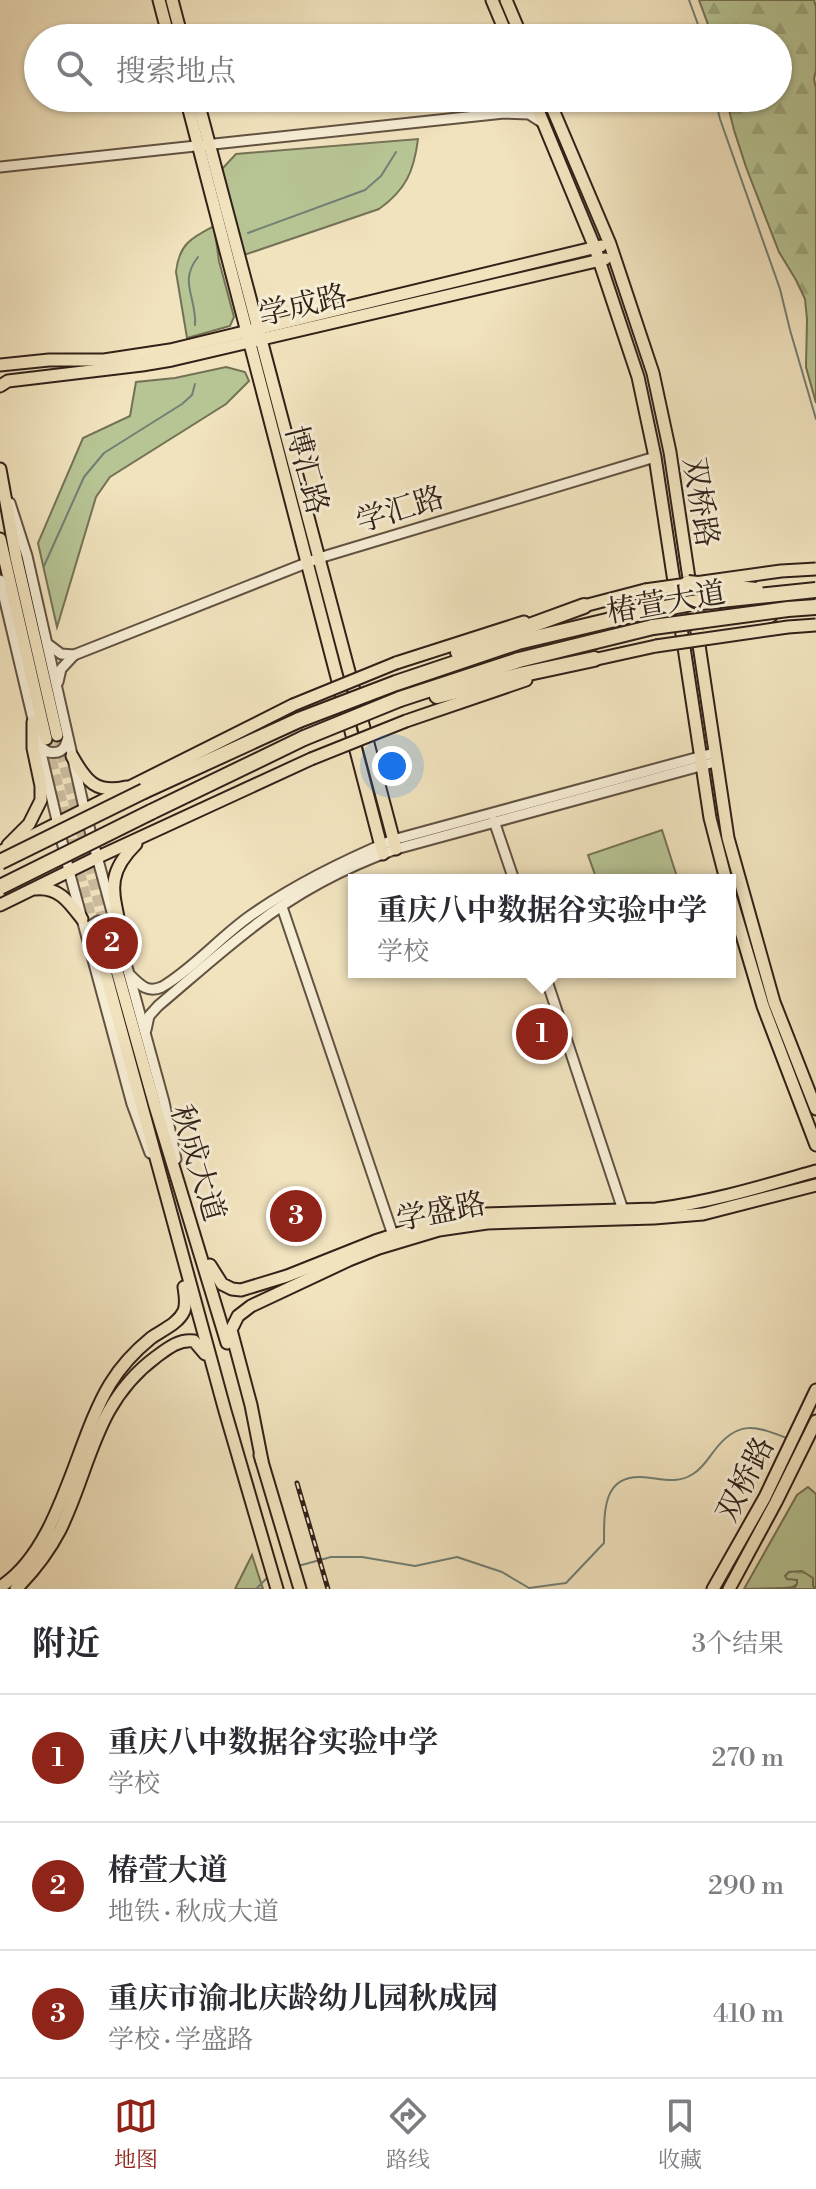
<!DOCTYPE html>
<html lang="zh">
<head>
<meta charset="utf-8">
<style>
  body { margin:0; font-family:"Libre Bodoni","Noto Serif SC",serif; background:#f2f2f3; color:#2b2b33 }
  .you { position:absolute; left:392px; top:766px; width:28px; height:28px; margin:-20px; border:6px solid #fff; border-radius:50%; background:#1a73e8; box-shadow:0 0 0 12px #1a73e833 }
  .badge { display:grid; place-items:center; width:52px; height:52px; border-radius:50%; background:#8f2418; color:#fff; font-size:26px; font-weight:700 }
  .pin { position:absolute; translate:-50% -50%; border:4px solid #fff; box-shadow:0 2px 8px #0006 }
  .popup { position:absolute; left:348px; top:874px; width:388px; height:104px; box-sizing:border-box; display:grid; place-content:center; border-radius:0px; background:#fff; filter:drop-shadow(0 2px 6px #0005); font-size:26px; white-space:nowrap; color:#7c7c81 }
  .popup b { font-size:30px; color:#2b2b33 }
  .popup::after { content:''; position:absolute; left:50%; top:100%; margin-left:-16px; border:16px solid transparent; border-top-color:#fff }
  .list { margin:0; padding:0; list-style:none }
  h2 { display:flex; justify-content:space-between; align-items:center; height:104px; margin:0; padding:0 32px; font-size:34px }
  h2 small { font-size:26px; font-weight:400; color:#7c7c81 }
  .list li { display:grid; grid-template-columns:52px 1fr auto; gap:24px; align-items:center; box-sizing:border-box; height:128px; padding:0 32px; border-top:2px solid #e1e1e2 }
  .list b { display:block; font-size:30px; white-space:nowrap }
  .list p { margin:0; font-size:26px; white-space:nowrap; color:#7c7c81 }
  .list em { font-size:26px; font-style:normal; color:#7c7c81 }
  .icon { flex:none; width:44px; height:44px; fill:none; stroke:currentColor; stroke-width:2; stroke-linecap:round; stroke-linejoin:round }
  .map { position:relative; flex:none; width:816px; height:1589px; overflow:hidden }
  .search { position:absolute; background:#fff; box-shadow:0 2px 6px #0004; left:24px; right:24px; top:24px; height:88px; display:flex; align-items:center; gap:20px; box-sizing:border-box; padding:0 28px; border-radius:44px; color:#7c7c81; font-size:30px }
  .sheet { height:488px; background:#fff }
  nav { display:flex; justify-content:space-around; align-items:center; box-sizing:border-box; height:112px; border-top:2px solid #e1e1e2; background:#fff; font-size:22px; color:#7c7c81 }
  nav a { display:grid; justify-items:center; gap:4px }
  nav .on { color:#8f2418 }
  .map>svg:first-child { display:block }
  .green { fill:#b7c494; stroke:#747256; stroke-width:2 }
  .forest { fill:url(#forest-firs); stroke:#747256; stroke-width:2 }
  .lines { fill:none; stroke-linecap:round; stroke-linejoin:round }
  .stream { stroke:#717f74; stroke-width:2 }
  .major-tunnel { stroke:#cbbc9d; stroke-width:11; stroke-dasharray:11 5.5; stroke-linecap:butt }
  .minor-casing { stroke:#625242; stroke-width:13 }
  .major-casing { stroke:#322119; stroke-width:15 }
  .highway-casing { stroke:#322119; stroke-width:18 }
  .minor { stroke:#f6edd5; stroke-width:9 }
  .major { stroke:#f1e3be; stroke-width:11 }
  .highway { stroke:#f1e3be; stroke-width:14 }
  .rail-casing { stroke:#322119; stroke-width:5 }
  .rail { stroke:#f6edd5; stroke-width:2; stroke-dasharray:6; stroke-linecap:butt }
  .major-bridge-casing { stroke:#322119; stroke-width:15; stroke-linecap:butt }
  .highway-bridge-casing { stroke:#322119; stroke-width:18; stroke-linecap:butt }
  .major-bridge { stroke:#f1e3be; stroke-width:11 }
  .highway-bridge { stroke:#f1e3be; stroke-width:14 }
  .labels { text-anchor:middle; stroke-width:6; stroke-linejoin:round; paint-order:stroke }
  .street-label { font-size:30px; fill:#322119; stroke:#f6edd5 }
</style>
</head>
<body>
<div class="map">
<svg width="816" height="1589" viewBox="0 0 816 1589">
  <defs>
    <pattern id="forest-firs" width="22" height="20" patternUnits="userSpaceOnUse" patternTransform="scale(2)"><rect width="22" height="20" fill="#b7c494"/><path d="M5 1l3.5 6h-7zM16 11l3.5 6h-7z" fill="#9ea87f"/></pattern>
  </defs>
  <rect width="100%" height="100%" fill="#f1e3be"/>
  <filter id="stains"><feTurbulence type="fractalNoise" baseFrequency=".0025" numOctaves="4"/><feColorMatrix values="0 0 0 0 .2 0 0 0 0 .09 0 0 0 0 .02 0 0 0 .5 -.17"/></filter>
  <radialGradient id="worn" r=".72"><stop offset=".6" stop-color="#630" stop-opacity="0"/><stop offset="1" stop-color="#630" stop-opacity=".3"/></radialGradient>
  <g class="green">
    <path d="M418 139C414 171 406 190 379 209L244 255 221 170 236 154Z"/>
    <path d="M214 226 219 261 234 317 230 326 187 338 176 272C179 244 191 238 214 226Z"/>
    <path d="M226 367 245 372 249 381 226 404 110 477 96 497 57 627 38 543 83 438 130 416 136 382 175 378Z"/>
    <path d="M662 830 678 880H597L588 855Z"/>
    <path d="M808 1487 816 1494V1588L797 1580V1584L791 1588 744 1589 797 1495Z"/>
    <path d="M252 1555 263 1589H235Z"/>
  </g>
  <g class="forest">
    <path d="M699 0H814L816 7V70L814 79 816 88V403L806 367 807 319 805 299 796 280 779 252 746 167 734 130 726 98H778V38H713Z"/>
    <path d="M802 1571 813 1578V1586L816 1589H773L795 1587 797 1584V1580L787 1579 785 1576 789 1572Z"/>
  </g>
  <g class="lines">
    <g class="stream">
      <path d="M689 0 703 38"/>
      <path d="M420 38 423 25"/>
      <path d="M715 98 720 119 780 289 790 330 816 419"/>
      <path d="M401 108 404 98"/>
      <path d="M248 233 365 190 381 176 396 152"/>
      <path d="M195 325C197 297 178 282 198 257"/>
      <path d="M44 566 84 477 104 453 182 404 192 395 195 384"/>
      <path d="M298 1566 331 1557H362L415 1566 457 1557 502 1572 529 1588 566 1583 604 1543C604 1508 603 1470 651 1478 666 1480 679 1483 693 1474 702 1469 708 1459 714 1451 738 1419 756 1426 789 1439"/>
      <path d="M256 1589 269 1576"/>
    </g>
    <g class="major-tunnel">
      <path d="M57 735 107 935"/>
      <path d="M47 743 96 938"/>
    </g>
    <g class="minor-casing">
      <g id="minor">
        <path d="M507 112 519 105 523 98"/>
        <path d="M0 167 504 113 529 114 543 123"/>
        <path d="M10 503 27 556 85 812 115 923"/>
        <path d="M0 580 69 871 132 1104 150 1153"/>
        <path d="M49 645 61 654 74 655 61 669 58 682"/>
        <path d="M74 655 319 558 655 457"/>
        <path d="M40 746 48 752C58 754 65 751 67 740"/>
        <path d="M494 821 514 880"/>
        <path d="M282 907 393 1235"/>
        <path d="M87 936 90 926 98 921 108 922 115 930"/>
        <path d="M121 945 164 1102 176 1159"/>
        <path d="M544 972 623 1210"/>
        <path d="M131 976C141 986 148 993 162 987 194 968 219 938 250 916 294 885 343 861 393 840L714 753"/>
        <path d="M146 1030 149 1016 158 1006C190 979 221 951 254 926 296 893 345 867 396 849L715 762"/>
      </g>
    </g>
    <g class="major-casing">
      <g id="major">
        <path d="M159 0 169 38"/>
        <path d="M172 0 182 38"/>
        <path d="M492 0 508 38"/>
        <path d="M506 0 522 38"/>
        <path d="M186 98 383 854"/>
        <path d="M197 98 396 849"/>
        <path d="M533 98 595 248 638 377 655 457 710 818 726 880"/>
        <path d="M548 98 610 244 653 373 670 452 728 838 774 1002 816 1109"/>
        <path d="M0 365 49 360H104L170 350 601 246"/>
        <path d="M0 386 8 381 142 365 172 360 605 259"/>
        <path d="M0 469 16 557 57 735"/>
        <path d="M0 539 46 739"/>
        <path d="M576 608 645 590"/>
        <path d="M588 661 656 646"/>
        <path d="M396 663 524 622"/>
        <path d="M406 721 526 680"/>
        <path d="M72 756C86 781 96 794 126 787"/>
        <path d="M8 845 29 824 41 800V786L33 748V722"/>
        <path d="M0 852 293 705"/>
        <path d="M36 889C59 887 69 902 82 919"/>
        <path d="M730 895 763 1006 816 1145"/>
        <path d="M0 905 96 858 311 759"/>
        <path d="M107 935 155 1106 227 1343"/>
        <path d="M96 938 225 1411 277 1589"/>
        <path d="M122 951C122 904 96 883 136 844"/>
        <path d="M210 1265 222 1284 232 1289 241 1290 287 1276 375 1241 437 1221 484 1214 656 1209C711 1202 763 1186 816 1171"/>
        <path d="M260 1455 300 1589"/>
        <path d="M262 1461 251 1405 231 1330 238 1316 251 1306 349 1260 379 1248 439 1230 487 1223 654 1218 703 1214 816 1185"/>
        <path d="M0 1587C60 1550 75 1442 110 1384 121 1366 135 1351 151 1338 162 1330 178 1324 184 1311 187 1303 185 1295 184 1287"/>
        <path d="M16 1589C34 1571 48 1553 60 1530 91 1467 94 1403 156 1357 168 1348 179 1339 194 1341L205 1354"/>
        <path d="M713 1589 765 1497 816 1390"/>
        <path d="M729 1589 776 1502 816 1421"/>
      </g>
    </g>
    <g class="highway-casing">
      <g id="highway">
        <path d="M706 636 770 615"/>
        <path d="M458 652 584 606"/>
        <path d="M396 683 518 642 649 611"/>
        <path d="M437 696 524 674 594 659"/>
        <path d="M400 699 519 660 653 627"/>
        <path d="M144 791 299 720"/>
        <path d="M151 812 304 738"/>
      </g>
    </g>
    <use href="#minor" class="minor"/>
    <use href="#major" class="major"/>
    <use href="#highway" class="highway"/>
    <g class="rail-casing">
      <path id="rail" d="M297 1483 328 1589"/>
    </g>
    <use href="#rail" class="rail"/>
    <g class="major-bridge-casing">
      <g id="major-bridge">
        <path d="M645 590 781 571 816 569"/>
        <path d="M656 646 788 627 816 625"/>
        <path d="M293 705 396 663"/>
        <path d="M311 759 406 721"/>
      </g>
    </g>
    <g class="highway-bridge-casing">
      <g id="highway-bridge">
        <path d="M688 583 756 590"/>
        <path d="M649 611 692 603 816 590"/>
        <path d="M653 627 788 609 816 607"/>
        <path d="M299 720 396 683"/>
        <path d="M304 738 400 699"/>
        <path d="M0 862 144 791"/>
        <path d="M0 887 151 812"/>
      </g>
    </g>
    <use href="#major-bridge" class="major-bridge"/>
    <use href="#highway-bridge" class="highway-bridge"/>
  </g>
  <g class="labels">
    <g class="street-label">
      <text transform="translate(303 305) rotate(-13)" y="10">学成路</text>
      <text transform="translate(307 470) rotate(75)" y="10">博汇路</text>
      <text transform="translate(701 502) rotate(81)" y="10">双桥路</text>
      <text transform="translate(400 509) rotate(-17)" y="10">学汇路</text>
      <text transform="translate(666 602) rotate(-10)" y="10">椿萱大道</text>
      <text transform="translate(198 1163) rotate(73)" y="10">秋成大道</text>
      <text transform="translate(441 1211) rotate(-11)" y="10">学盛路</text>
      <text transform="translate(745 1479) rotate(-63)" y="10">双桥路</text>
    </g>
  </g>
  <rect width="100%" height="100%" filter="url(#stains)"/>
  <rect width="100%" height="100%" fill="url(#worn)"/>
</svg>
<div class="you"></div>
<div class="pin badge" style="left:542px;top:1034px">1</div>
<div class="popup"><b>重庆八中数据谷实验中学</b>学校</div>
<div class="pin badge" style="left:112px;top:943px">2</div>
<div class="pin badge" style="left:296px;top:1216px">3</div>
<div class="search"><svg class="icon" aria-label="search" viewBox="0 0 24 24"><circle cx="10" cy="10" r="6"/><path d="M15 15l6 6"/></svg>搜索地点</div>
</div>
<section class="sheet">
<h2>附近<small>3个结果</small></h2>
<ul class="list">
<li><span class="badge">1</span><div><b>重庆八中数据谷实验中学</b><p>学校</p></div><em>270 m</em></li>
<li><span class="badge">2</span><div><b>椿萱大道</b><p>地铁 · 秋成大道</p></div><em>290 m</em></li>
<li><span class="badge">3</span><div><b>重庆市渝北庆龄幼儿园秋成园</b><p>学校 · 学盛路</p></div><em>410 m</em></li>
</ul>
</section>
<nav>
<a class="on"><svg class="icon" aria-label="map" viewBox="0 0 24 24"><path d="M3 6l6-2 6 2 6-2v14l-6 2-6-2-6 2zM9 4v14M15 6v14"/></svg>地图</a>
<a><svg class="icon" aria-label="directions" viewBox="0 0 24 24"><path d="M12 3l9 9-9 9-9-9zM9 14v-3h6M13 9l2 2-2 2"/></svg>路线</a>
<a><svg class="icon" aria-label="saved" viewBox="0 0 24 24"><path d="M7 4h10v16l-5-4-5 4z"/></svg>收藏</a>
</nav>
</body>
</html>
